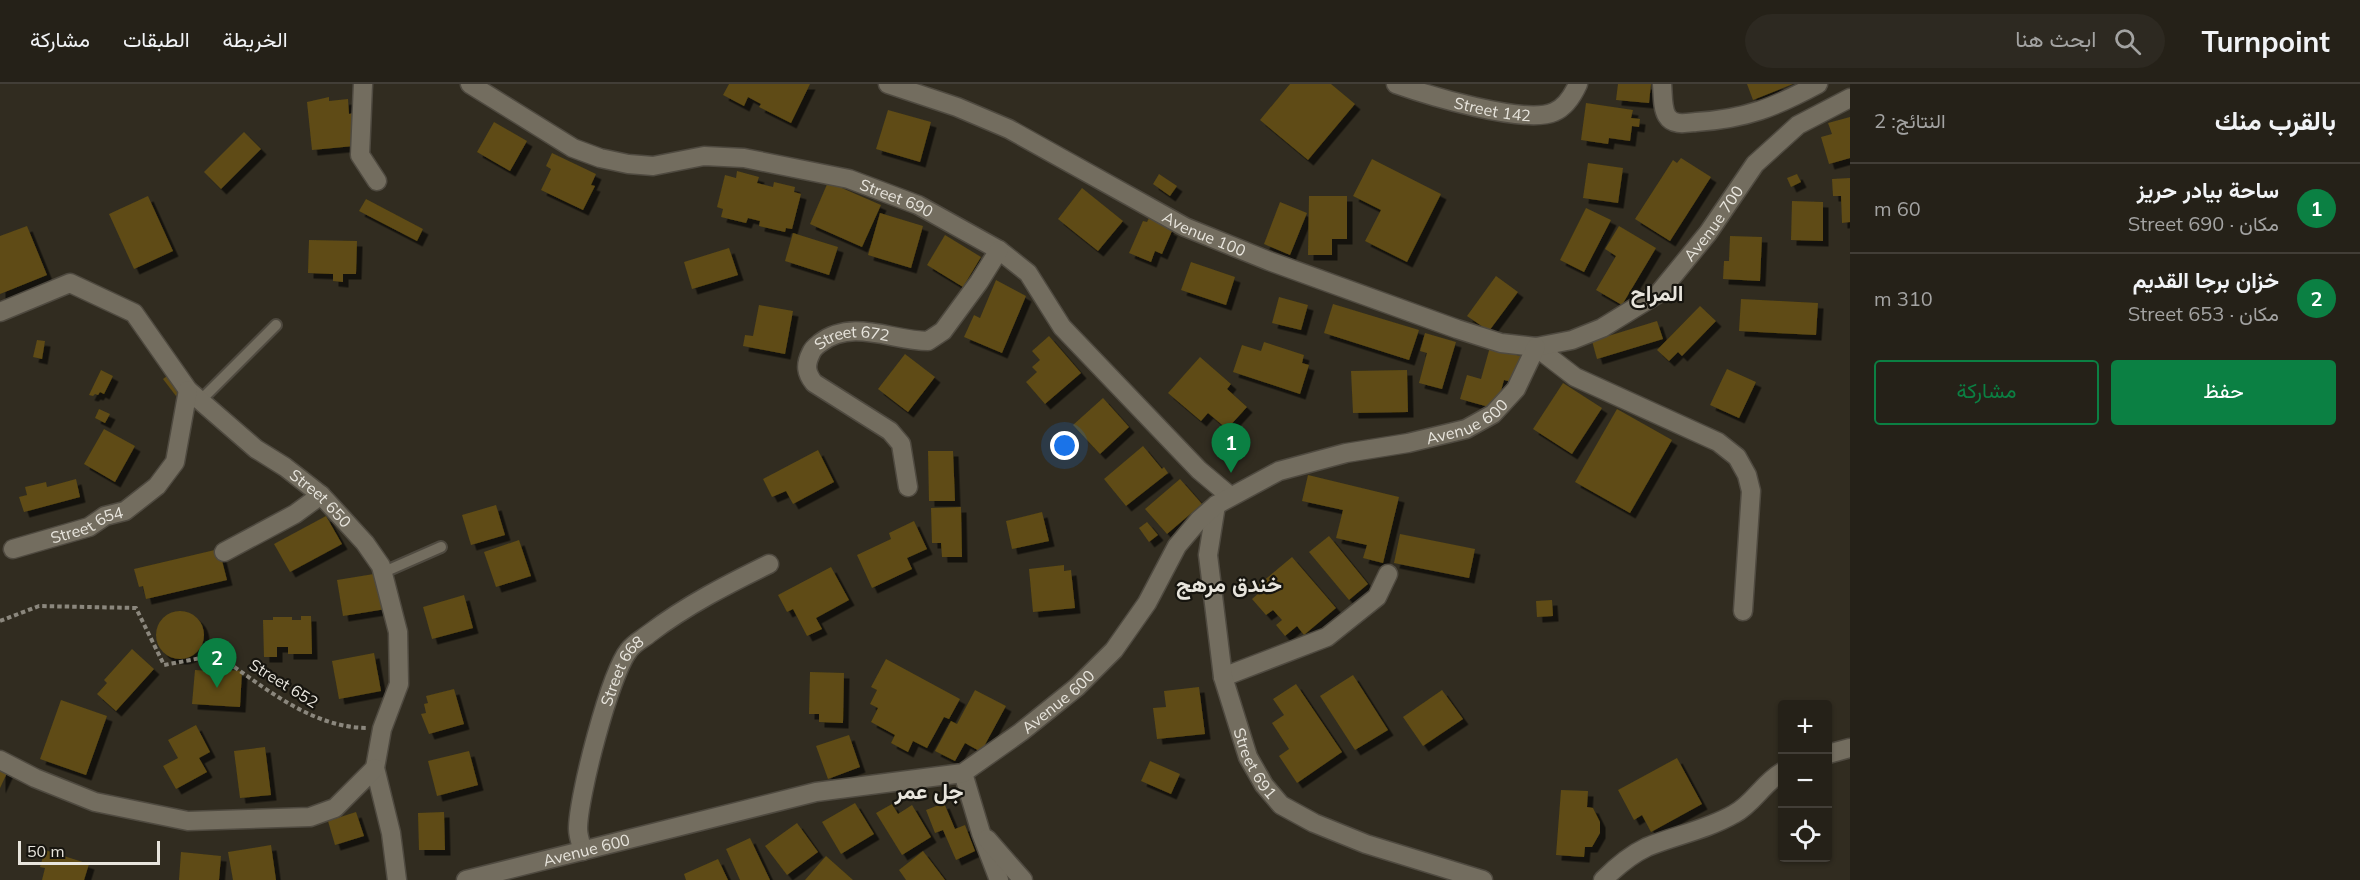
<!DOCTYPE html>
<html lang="ar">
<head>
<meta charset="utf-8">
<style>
  body { margin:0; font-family:Mulish,Vazirmatn,sans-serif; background:#2d2921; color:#f1f3f6; direction:rtl }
  .controls { position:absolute; right:18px; bottom:18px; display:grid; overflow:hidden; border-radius:6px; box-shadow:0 2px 4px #0004 }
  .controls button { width:54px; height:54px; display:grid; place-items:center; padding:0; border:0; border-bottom:2px solid #423e37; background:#252118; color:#f1f3f6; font:30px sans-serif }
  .scale { position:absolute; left:18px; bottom:15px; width:142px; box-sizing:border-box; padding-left:6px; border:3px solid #e8e5dd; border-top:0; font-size:16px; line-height:21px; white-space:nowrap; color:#e8e5dd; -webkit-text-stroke:4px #17150f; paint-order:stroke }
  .you { position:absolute; left:1065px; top:362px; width:21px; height:21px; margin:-15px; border:4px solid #fff; border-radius:50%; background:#1a73e8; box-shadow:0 0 0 9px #1a73e833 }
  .badge { display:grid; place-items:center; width:39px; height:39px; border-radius:50%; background:#0b8043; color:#fff; font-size:20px; font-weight:700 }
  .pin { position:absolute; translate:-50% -50px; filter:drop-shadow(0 2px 3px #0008) }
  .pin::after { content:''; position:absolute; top:32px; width:21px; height:18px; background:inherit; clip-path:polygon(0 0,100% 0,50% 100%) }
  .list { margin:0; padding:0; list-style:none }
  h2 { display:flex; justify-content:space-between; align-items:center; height:78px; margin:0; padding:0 24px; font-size:26px }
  h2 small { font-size:20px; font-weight:400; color:#a3a3a2 }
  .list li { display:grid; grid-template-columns:39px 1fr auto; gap:18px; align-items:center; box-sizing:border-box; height:90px; padding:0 24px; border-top:2px solid #423e37 }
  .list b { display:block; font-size:22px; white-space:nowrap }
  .list p { margin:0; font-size:20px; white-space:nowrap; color:#a3a3a2 }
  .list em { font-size:20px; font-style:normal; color:#a3a3a2 }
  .actions { display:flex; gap:12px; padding:18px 24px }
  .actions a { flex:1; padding:14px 0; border:2px solid #0b8043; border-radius:6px; text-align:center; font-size:21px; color:#0b8043 }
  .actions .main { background:#0b8043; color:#fff }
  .icon { flex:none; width:33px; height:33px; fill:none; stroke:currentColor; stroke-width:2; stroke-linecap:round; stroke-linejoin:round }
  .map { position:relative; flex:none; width:1850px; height:796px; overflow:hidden; direction:ltr }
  header { display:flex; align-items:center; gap:36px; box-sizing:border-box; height:84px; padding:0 30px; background:#252118; border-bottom:2px solid #423e37 }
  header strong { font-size:28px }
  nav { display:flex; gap:33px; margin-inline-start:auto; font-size:21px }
  .search { width:420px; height:54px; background:#2d2921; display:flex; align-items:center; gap:15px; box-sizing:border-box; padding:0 21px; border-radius:33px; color:#a3a3a2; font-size:22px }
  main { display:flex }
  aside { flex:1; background:#252118 }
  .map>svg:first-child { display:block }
  .building { fill:#5e4b14; filter:url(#shadow) }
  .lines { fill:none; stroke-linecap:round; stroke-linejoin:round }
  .lane-casing { stroke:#4f4a40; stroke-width:14 }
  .street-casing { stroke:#4f4a40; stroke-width:21 }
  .secondary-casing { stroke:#4f4a40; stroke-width:21 }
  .path { stroke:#8b877d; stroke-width:4; stroke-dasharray:4.5 3; stroke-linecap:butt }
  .lane { stroke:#736d5f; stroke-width:10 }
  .street { stroke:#736d5f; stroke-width:18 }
  .secondary { stroke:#736d5f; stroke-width:18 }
  .labels { text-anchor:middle; stroke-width:4.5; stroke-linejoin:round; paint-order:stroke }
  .street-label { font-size:16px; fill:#e8e5dd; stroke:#17150f }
  .district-label { font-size:22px; font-weight:bold; fill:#e8e5dd; stroke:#17150f }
</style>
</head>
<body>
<header>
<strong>Turnpoint</strong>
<div class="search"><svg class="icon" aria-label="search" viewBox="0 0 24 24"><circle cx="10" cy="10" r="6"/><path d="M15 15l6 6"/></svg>ابحث هنا</div>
<nav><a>الخريطة</a><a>الطبقات</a><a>مشاركة</a></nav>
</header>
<main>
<aside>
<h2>بالقرب منك<small>النتائج: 2</small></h2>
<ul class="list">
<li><span class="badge">1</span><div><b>ساحة بيادر حريز</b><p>مكان · Street 690</p></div><em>60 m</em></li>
<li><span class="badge">2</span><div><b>خزان برجا القديم</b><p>مكان · Street 653</p></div><em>310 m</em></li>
</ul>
<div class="actions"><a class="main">حفظ</a><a>مشاركة</a></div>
</aside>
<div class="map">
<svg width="1850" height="796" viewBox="0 0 1850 796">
  <defs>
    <filter id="shadow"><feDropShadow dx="5.5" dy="5.5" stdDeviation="0" flood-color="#0009"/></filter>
  </defs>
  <rect width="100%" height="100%" fill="#312c20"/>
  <g class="building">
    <path d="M729 0H810L791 39 759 23 761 20 748 13 744 22 723 11Z"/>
    <path d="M1290 0H1331L1355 20 1308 76 1260 36Z"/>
    <path d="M1618 0H1651L1649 19 1616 16Z"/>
    <path d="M1747 0H1793L1753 16Z"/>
    <path d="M329 13V17L348 15 349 30 354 29V62L312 66 307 18Z"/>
    <path d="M1586 19 1633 26 1631 34 1640 35 1639 43 1632 42 1630 57 1609 54 1608 60 1581 56Z"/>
    <path d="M888 26 931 38 920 78 876 65Z"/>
    <path d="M1850 33V74L1829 80 1821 53 1832 50 1828 39Z"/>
    <path d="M494 38 527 57 510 87 477 68Z"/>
    <path d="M244 48 261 65 221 105 204 88Z"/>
    <path d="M552 69 596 90 591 101 595 102 583 126 541 106 551 85 546 82Z"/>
    <path d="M1681 74 1711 93 1670 157 1635 135 1673 76 1677 79Z"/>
    <path d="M1372 75 1441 110 1407 178 1365 157 1381 126 1353 112Z"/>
    <path d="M1588 79 1623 84 1618 119 1583 114Z"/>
    <path d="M737 87 759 93 757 99 773 103 774 98 795 103 794 108 801 110 792 145 786 144 785 148 759 142 760 137 748 134 746 139 721 133 723 125 717 123 725 91 736 94Z"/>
    <path d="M1159 90 1177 102 1170 112 1153 100Z"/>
    <path d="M1797 90 1801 98 1791 103 1787 94Z"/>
    <path d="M1850 94V138L1842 139 1841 112H1833L1832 95Z"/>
    <path d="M828 98 881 121 862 163 810 140Z"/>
    <path d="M1082 104 1123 137 1098 167 1058 135Z"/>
    <path d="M148 112 173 167 134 185 109 130Z"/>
    <path d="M1309 112H1347V155H1332V171H1308Z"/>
    <path d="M366 115 423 145 417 157 359 127Z"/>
    <path d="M1792 117 1823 118V157L1791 156Z"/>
    <path d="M1280 118 1307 129 1290 171 1264 160Z"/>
    <path d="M1586 124 1611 136 1584 188 1560 176Z"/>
    <path d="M880 129 923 142 911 184 868 171Z"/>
    <path d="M1149 134 1169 142 1168 145 1172 147 1162 170 1155 167 1151 178 1129 169 1143 137 1147 138Z"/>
    <path d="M27 142 47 191 0 210V152Z"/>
    <path d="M1619 142 1656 164 1622 221 1596 206 1616 172 1605 165Z"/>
    <path d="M793 149 838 163 829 191 785 177Z"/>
    <path d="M945 151 981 173 963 203 927 181Z"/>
    <path d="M1730 152 1762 153 1760 197 1723 195 1724 177H1729Z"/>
    <path d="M309 156 357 157 356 190H343V198L333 197V190L308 189Z"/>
    <path d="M729 164 738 191 692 205 684 178Z"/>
    <path d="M1191 178 1235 193 1226 221 1181 206Z"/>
    <path d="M1496 192 1518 208 1489 247 1467 232Z"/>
    <path d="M996 196 1026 212 1002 269 964 253 974 231 980 234Z"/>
    <path d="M1279 213 1308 221 1301 246 1272 239Z"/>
    <path d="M1741 215 1818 219 1816 251 1739 247Z"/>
    <path d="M1333 220 1419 246 1409 276 1324 249Z"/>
    <path d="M759 221 793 227 785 270 743 262 745 251 753 252Z"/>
    <path d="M1700 222 1716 237 1682 272 1678 268 1669 277 1657 266Z"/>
    <path d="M1657 237 1663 255 1597 275 1592 257Z"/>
    <path d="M1425 249 1456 258 1442 305 1419 299 1427 269 1420 267Z"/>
    <path d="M1049 252 1081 289 1045 320 1026 298 1037 288 1032 283 1040 276 1032 267Z"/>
    <path d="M37 256 45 257 42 275 33 273Z"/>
    <path d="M1264 258 1304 271 1302 279 1309 281 1300 310 1233 288 1242 261 1261 267Z"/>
    <path d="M1490 263 1523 273 1516 299 1504 296 1496 325 1460 315 1467 291 1481 295Z"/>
    <path d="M905 270 935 293 908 328 878 305Z"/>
    <path d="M1200 273 1231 300 1227 305 1247 323 1227 345 1208 329 1201 337 1168 309Z"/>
    <path d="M1727 285 1756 298 1739 334 1710 321Z"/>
    <path d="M101 286 113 292 104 310 100 308 98 311 95 310 93 312 89 311Z"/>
    <path d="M1407 286 1408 328 1353 329 1351 287Z"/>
    <path d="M167 292 180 309 176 312 163 295Z"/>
    <path d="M1563 299 1602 324 1572 370 1533 345Z"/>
    <path d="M1103 314 1129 343 1100 370 1073 341Z"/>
    <path d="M99 325 110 330 105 339 95 334Z"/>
    <path d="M1617 325 1672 356 1630 429 1575 398Z"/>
    <path d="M104 345 135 362 115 398 84 380Z"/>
    <path d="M1143 362 1162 385 1164 383 1168 389 1126 422 1104 395Z"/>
    <path d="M818 366 834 398 793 420 786 407 772 413 763 395Z"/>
    <path d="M928 367H953L955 417H929Z"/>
    <path d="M1308 391 1399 413 1383 479 1363 474 1367 461 1336 454 1343 426 1302 417Z"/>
    <path d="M76 395 80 413 24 428 19 413 27 411 25 403 46 398 47 403Z"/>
    <path d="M1180 395 1202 420 1167 450 1145 425Z"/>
    <path d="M496 421 505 451 471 461 462 431Z"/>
    <path d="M961 423 962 473H942L941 459H932L931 424Z"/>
    <path d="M1042 428 1049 457 1012 465 1006 437Z"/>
    <path d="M326 432 342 460 290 488 274 460Z"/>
    <path d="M914 437 927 465 907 474 912 485 872 504 857 471 891 455 889 449Z"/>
    <path d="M1147 438 1158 451 1149 458 1139 444Z"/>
    <path d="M1400 450 1475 465 1469 494 1394 479Z"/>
    <path d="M1329 452 1368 500 1349 516 1309 468Z"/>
    <path d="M519 456 531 492 496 503 484 468Z"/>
    <path d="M219 465 227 496 146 515 143 502 139 503 134 485Z"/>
    <path d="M1292 473 1336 524 1304 551 1297 542 1285 552 1276 541 1282 536 1273 526 1266 531 1252 515 1260 508 1256 503Z"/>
    <path d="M1064 481V487L1071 486 1075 524 1033 528 1029 485Z"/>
    <path d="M831 483 849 516 816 534 822 545 807 552 793 525 787 528 778 511Z"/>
    <path d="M380 489 386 525 343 532 337 496Z"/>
    <path d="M464 511 473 544 432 555 423 523Z"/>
    <path d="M1552 516 1553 532 1537 533 1536 517Z"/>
    <circle cx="180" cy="551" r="24"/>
    <path d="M301 532H311L312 570H288V563H277V573H264L263 536H273V533H292V536H301Z"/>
    <path d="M132 565 154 585 116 627 97 610 107 599 104 596Z"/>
    <path d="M374 569 381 607 339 615 332 577Z"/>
    <path d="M886 575 960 615 949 635 944 633 927 664 913 657 908 668 891 659 895 651 871 638 878 624 870 620 877 606 871 603Z"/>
    <path d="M212 576 228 577 227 586 242 587 240 623 192 620 195 586 211 587Z"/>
    <path d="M810 588 844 589 843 639 819 638V630H809Z"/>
    <path d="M1353 591 1388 646 1355 666 1320 612Z"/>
    <path d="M1296 600 1342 668 1297 699 1279 672 1289 665 1272 639 1284 631 1273 615Z"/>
    <path d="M1199 603 1205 650 1157 655 1153 624 1166 623 1164 607Z"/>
    <path d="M454 605 464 640 429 650 421 630 426 629 424 620 428 619 426 612Z"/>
    <path d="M975 606 1006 622 981 668 965 659 955 677 935 667 951 637 957 640Z"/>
    <path d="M1442 606 1463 635 1423 662 1403 633Z"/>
    <path d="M61 616 107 632 86 691 40 675Z"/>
    <path d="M196 641 210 668 199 674 207 688 176 705 163 682 178 674 168 656Z"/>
    <path d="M849 651 860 683 828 695 816 662Z"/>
    <path d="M265 663 271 711 240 714 234 667Z"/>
    <path d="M469 667 478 701 437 712 428 677Z"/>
    <path d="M1677 674 1702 720 1651 748 1642 731 1634 736 1618 706Z"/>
    <path d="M1150 677 1180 690 1171 710 1141 697Z"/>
    <path d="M0 683 8 687 0 704Z"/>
    <path d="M1561 706 1588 707 1587 723 1593 724 1600 738V749L1592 763H1585L1584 773 1556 771Z"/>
    <path d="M855 719 874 750 841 770 822 738Z"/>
    <path d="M944 719 955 745 965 741 975 767 956 776 943 746 935 749 926 726Z"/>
    <path d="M892 720 898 730 912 721 931 753 902 771 876 729Z"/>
    <path d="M356 728 364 752 335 761 328 737Z"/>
    <path d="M444 728 445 766H419L418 729Z"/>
    <path d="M797 739 818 768 787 791 765 762Z"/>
    <path d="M750 754 770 796H740L726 765Z"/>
    <path d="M271 761 276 796H233L228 768Z"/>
    <path d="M45 766 89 780 84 796H42L45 784 40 783Z"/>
    <path d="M923 767 945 796H906L899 786Z"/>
    <path d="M181 768 221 772 219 796H179Z"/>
    <path d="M826 772 853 796H805Z"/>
    <path d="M718 775 728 796H686L684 790Z"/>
  </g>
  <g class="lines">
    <g class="lane-casing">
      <g id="lane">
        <path d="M200 317 276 241"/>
        <path d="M384 488 441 463"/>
      </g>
    </g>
    <g class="street-casing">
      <g id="street">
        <path d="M363 0 360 71 377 97"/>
        <path id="s1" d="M470 0 573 64 600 74 628 80 653 82 704 72 744 74 849 95 918 121 999 166 1028 189 1062 243 1199 386 1230 412"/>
        <path id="s2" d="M1396 0C1427 11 1525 41 1554 28 1566 23 1573 11 1578 0"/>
        <path d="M1662 0C1663 9 1662 24 1667 32 1673 42 1686 39 1696 38 1746 35 1775 23 1818 0"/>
        <path id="s3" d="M0 228 70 199 134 229 188 306 256 365 285 383 321 411 365 459 381 482 398 548 399 600 382 645 375 684 391 749 397 796"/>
        <path d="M1536 263 1575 293 1718 358 1737 373 1747 391 1751 407 1743 527"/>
        <path id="s4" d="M908 403 901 360 890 347 814 299C806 289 805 281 811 269 813 264 816 262 820 259 853 234 892 257 928 257L943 247 979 198 999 166"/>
        <path id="s5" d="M13 465 89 443 105 432 125 427 157 402 175 378 188 306"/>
        <path d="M224 468 295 430 321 411"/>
        <path d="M1223 593 1327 553 1377 513 1388 490"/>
        <path d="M1828 670 1850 664"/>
        <path d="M0 676 35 694 95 718 188 737 310 733 335 724 375 684"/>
        <path d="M963 689 981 749 999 796"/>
        <path d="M987 755 1023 796"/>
        <path id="s6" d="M583 767C581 760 578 752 578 745 578 713 610 589 629 566 634 559 644 554 650 549 687 521 728 500 769 480"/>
        <path d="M1603 796C1616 783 1630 771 1647 763 1676 751 1706 746 1734 730 1753 720 1763 699 1782 688"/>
      </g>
    </g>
    <g class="secondary-casing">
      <g id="secondary">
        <path id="s7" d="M888 0 957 23 1009 45 1185 143 1269 177 1457 245 1501 259 1536 263 1572 256 1602 244 1659 209 1708 149 1755 80 1798 41 1850 14"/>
        <path id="s8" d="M1216 421 1208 471 1223 593 1248 673 1264 701 1281 721 1314 739 1366 760 1483 796"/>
        <path id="s9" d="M466 796 816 708 963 689 1021 648 1077 603 1114 566 1147 519 1177 462 1199 436 1216 421 1279 387 1346 369 1408 359 1466 345 1493 330 1516 305 1536 263"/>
      </g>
    </g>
    <path class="path" d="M0 537 39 522 136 524 164 581 217 571C262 601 309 643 366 644"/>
    <use href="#lane" class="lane"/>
    <use href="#street" class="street"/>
    <use href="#secondary" class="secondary"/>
  </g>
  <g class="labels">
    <g class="street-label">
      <text dy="6" stroke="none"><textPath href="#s2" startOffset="100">Street 142</textPath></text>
      <text dy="6" stroke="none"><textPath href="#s1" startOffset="454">Street 690</textPath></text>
      <text dy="6" stroke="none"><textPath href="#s7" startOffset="927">Avenue 700</textPath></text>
      <text dy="6" stroke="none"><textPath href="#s7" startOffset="351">Avenue 100</textPath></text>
      <text dy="6" stroke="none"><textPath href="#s4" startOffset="230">Street 672</textPath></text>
      <text dy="6" stroke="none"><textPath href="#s9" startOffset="1150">Avenue 600</textPath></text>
      <text dy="6" stroke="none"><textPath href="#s3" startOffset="412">Street 650</textPath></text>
      <text dy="6" stroke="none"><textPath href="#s5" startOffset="78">Street 654</textPath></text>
      <text dy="6" stroke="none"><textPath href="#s6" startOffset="188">Street 668</textPath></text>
      <text transform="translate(284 599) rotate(32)" y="6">Street 652</text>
      <text dy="6" stroke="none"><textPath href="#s9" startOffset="628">Avenue 600</textPath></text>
      <text dy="6" stroke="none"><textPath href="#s8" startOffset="266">Street 691</textPath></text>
      <text dy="6" stroke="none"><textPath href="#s9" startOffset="124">Avenue 600</textPath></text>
    </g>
    <g class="district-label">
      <text x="1657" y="217">المراح</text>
      <text x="1229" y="508">خندق مرهج</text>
      <text x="929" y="715">جل عمر</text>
    </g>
  </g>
</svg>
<div class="controls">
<button>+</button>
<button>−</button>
<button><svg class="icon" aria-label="locate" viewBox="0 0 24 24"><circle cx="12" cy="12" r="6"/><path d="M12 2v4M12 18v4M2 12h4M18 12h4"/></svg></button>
</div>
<div class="scale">50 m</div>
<div class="you"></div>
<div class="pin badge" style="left:1231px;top:389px">1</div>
<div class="pin badge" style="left:217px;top:604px">2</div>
</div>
</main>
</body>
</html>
